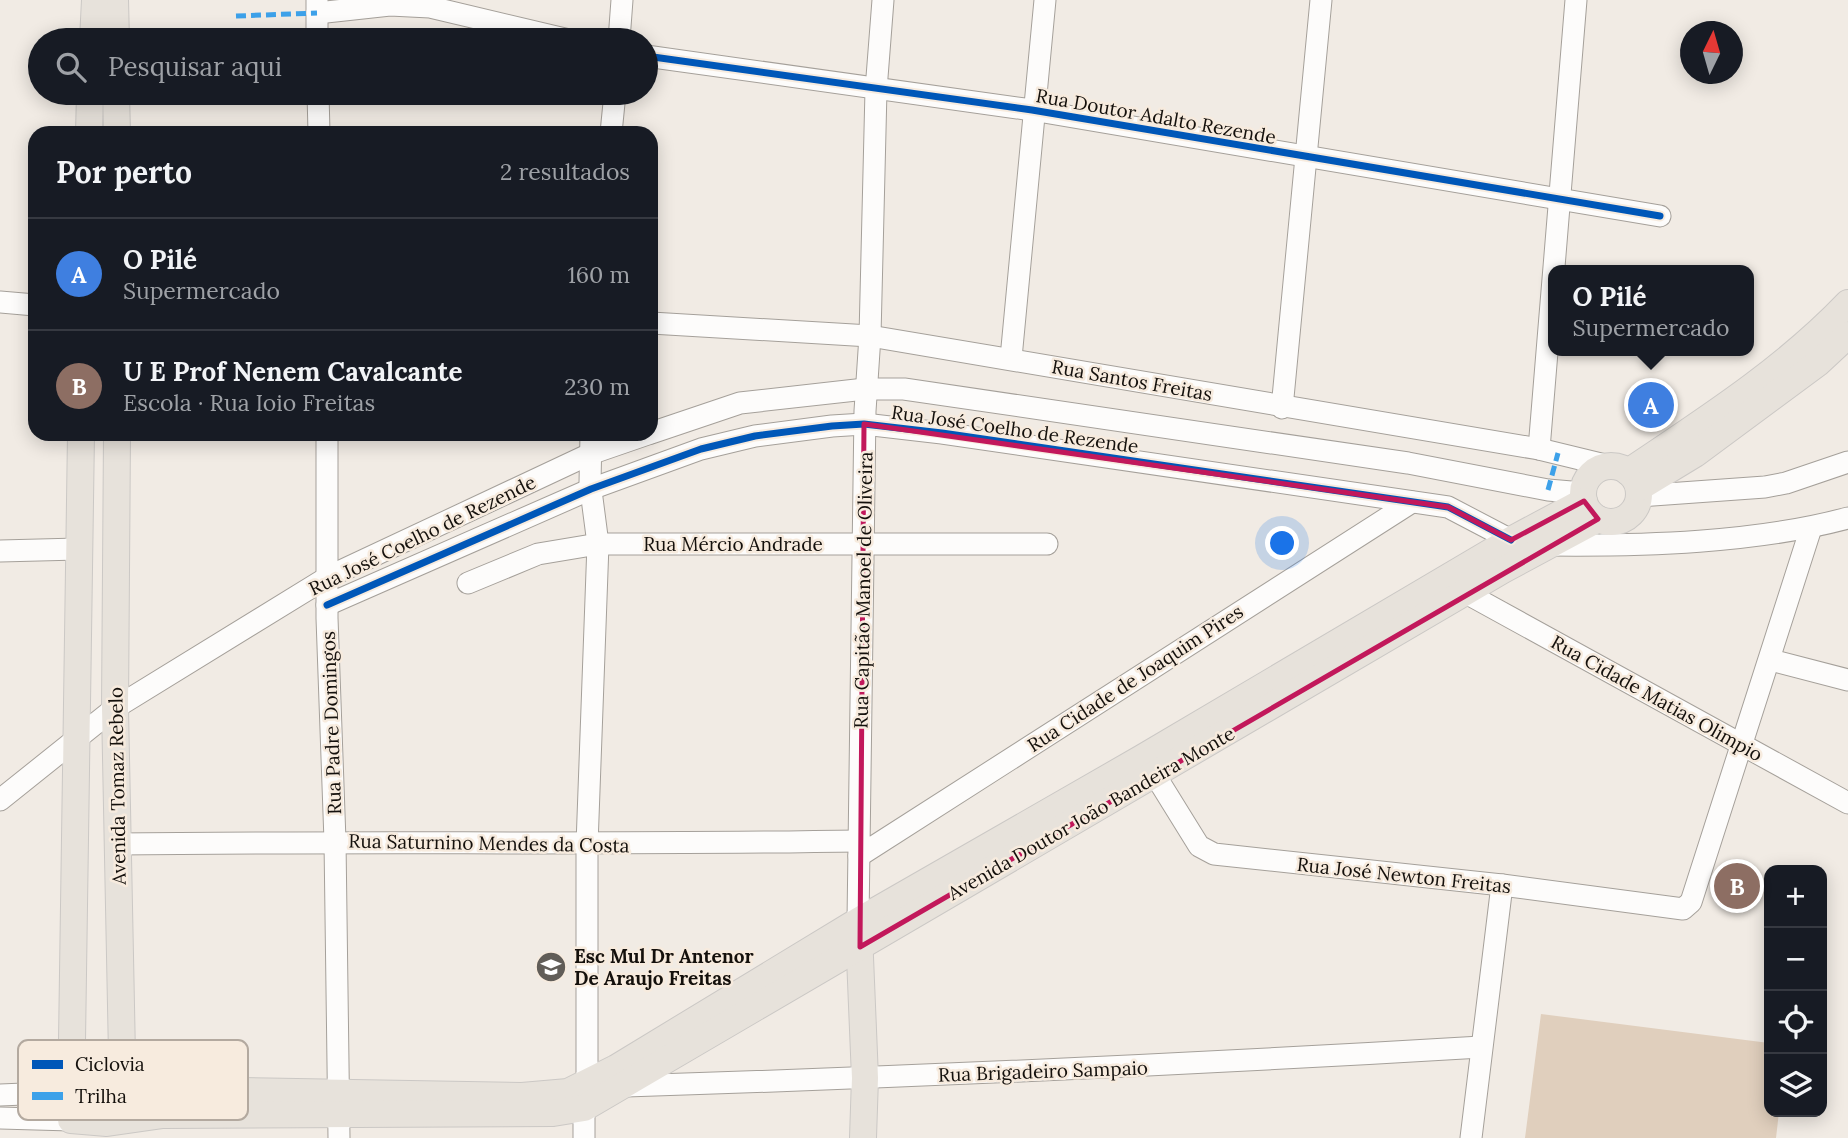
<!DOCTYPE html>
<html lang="pt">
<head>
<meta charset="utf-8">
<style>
  body { margin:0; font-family:Lora,serif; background:#242831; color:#f1f3f6 }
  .controls { position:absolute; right:21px; bottom:21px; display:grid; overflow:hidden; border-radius:14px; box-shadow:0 4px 18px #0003 }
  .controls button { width:63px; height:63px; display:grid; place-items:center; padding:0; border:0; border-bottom:2px solid #363941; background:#171b24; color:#f1f3f6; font:35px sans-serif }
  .compass { position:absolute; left:1680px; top:21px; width:63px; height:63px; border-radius:50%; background:#171b24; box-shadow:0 4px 18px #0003; rotate:5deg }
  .you { position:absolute; left:1283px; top:544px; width:24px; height:24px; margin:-18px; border:5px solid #fff; border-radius:50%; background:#1a73e8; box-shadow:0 0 0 10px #1a73e833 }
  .badge { display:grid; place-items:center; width:46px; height:46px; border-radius:50%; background:#b0b0af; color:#fff; font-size:23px; font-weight:700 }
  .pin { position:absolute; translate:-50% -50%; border:4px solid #fff; box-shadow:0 2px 7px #0006 }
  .popup { position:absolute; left:1548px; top:265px; width:206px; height:91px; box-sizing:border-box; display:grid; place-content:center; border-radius:14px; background:#171b24; filter:drop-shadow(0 2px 5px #0005); font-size:23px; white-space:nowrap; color:#9ea1a6 }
  .popup b { font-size:26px; color:#f1f3f6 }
  .popup::after { content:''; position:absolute; left:50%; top:100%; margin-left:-14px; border:14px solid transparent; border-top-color:#171b24 }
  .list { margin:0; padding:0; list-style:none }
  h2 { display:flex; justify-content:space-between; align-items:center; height:91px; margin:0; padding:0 28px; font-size:30px }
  h2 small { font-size:23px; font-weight:400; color:#9ea1a6 }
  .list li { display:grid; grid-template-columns:46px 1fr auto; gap:21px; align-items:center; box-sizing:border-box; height:112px; padding:0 28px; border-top:2px solid #363941 }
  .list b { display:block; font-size:26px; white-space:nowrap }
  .list p { margin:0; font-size:23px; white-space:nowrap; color:#9ea1a6 }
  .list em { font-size:23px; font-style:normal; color:#9ea1a6 }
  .icon { flex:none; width:38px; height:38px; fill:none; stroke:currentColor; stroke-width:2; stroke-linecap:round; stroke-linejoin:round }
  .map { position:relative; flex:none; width:1848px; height:1138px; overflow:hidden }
  .search { position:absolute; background:#171b24; box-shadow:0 4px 18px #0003; left:28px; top:28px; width:630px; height:77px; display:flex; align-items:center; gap:18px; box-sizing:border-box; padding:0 24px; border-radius:38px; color:#9ea1a6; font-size:26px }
  .panel { position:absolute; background:#171b24; box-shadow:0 4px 18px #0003; left:28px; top:126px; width:630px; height:315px; border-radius:21px }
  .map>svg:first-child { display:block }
  .pitch { fill:#e0cfbd }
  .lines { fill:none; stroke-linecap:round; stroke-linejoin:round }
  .minor-casing { stroke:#a5a09a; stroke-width:23 }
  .major-casing { stroke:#cbc8c5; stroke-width:28 }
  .minor { stroke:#fdfcfb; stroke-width:21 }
  .major { stroke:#e7e2db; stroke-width:26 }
  .quiet { stroke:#3da1e9; stroke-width:5; stroke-dasharray:10 5; stroke-linecap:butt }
  .cycleway-casing { stroke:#f7ebde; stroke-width:11 }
  .cycleway { stroke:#0057b8; stroke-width:7 }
  .marked { fill:none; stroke:#c2185b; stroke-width:5; stroke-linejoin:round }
  .labels { text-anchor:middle; stroke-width:5; stroke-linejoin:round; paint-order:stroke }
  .street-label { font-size:19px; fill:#14100c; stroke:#f7ebde }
  .poi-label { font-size:19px; font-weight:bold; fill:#14100c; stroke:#f7ebde; text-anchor:start }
  .key { fill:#f7ebde; stroke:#b3a99f; stroke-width:2 }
  .key-label { font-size:19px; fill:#14100c }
</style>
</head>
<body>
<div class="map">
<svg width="1848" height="1138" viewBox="0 0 1848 1138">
  <rect width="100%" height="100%" fill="#f1ebe4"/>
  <path class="pitch" d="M1541 1014 1769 1043V1112H1779L1776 1138H1525Z"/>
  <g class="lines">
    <g class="minor-casing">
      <g id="minor">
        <path d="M317 0V40"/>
        <path d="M317 13 390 5 430 7 569 40"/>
        <path d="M619 40 622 0"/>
        <path d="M646 56 1032 110 1660 216"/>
        <path d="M318 93 319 133"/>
        <path d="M611 133 615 93"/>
        <path d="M0 302 35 305"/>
        <path d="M651 323 870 336 1539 449 1609 466"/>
        <path d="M1011 358 1045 0"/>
        <path d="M1282 408 1321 0"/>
        <path d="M651 433 740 403 865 389H904L1408 463 1548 490 1583 493"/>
        <path d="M327 434V618L335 841 339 1138"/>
        <path d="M1539 449 1576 0"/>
        <path d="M1639 496 1765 487 1786 483 1848 462"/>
        <path d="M1548 545C1644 546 1755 543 1848 518"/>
        <path d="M0 551 78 549"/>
        <path d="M468 583 538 554 598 544H1047"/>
        <path d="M1466 593 1848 803"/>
        <path d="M327 605 591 489 701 449 755 436 832 426 864 424 942 433 1448 507 1511 540"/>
        <path d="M1771 660 1848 680"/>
        <path d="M1155 775 1199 846 1214 854 1502 885 1683 909 1691 902 1811 528"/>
        <path d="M0 800 115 708 328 577 590 454 648 434"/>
        <path d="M117 844C365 841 612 845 860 841"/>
        <path d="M859 856 1412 502"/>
        <path d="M858 921 865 411 870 336 876 90 883 0"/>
        <path d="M587 1082V845L598 544 590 483 591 434"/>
        <path d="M624 1082 626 1086C911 1077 1196 1064 1481 1047"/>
        <path d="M0 1095 71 1092"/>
        <path d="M584 1108V1138"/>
        <path d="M0 1118 71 1120"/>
        <path d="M1471 1138 1502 885"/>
      </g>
    </g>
    <g class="major-casing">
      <g id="major">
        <path d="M115 0 116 40"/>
        <path d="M93 40 95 0"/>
        <path d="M116 93 117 133"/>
        <path d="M89 133 90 93"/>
        <path d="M117 434 115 708 123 1105"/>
        <circle cx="1611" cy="494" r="28"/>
        <path d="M1628 472C1704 421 1784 370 1848 303"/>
        <path d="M1639 488 1695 454 1818 363 1848 335"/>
        <path d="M859 933 865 1078 863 1138"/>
        <path d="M71 1092 97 1085 122 1089 522 1096 568 1092 616 1068 858 921 1142 758 1511 540 1584 501"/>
        <path d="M71 1108 81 434"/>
        <path d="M71 1120 107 1123 163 1115 553 1113 584 1108 1503 570 1598 519"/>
      </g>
    </g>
    <use href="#minor" class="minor"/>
    <use href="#major" class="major"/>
    <g class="quiet">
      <path d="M236 16 317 13"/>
      <path d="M1548 490 1558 453"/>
    </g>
    <g class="cycleway-casing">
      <g id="cycleway">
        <path d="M646 56 1032 110 1660 216"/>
        <path d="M327 605 591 489 701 449 755 436 832 426 864 424 942 433 1448 507 1511 540"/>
      </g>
    </g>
    <use href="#cycleway" class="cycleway"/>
  </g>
  <path class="marked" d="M864 424 1448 507 1511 540 1584 501 1598 519 860 947Z"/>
  <defs>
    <g id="school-disc" transform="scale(1.575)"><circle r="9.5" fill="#615d58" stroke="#f7ebde"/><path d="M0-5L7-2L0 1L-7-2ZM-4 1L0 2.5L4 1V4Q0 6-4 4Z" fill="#fff"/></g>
  </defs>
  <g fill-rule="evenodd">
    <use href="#school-disc" x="551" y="967"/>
  </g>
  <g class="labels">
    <g class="street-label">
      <text transform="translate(1156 116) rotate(10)" y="7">Rua Doutor Adalto Rezende</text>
      <text transform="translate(1132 380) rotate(10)" y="7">Rua Santos Freitas</text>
      <text transform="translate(1015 429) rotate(8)" y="7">Rua José Coelho de Rezende</text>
      <text transform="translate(422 535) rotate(-26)" y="7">Rua José Coelho de Rezende</text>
      <text x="733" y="551">Rua Mércio Andrade</text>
      <text transform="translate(863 590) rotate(-89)" y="7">Rua Capitão Manoel de Oliveira</text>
      <text transform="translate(1135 678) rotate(-33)" y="7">Rua Cidade de Joaquim Pires</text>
      <text transform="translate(1657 698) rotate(29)" y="7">Rua Cidade Matias Olimpio</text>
      <text transform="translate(331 723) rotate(-92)" y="7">Rua Padre Domingos</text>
      <text transform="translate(117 786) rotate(-91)" y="7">Avenida Tomaz Rebelo</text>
      <text transform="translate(1091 813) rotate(-30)" y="7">Avenida Doutor João Bandeira Monte</text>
      <text transform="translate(489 843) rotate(1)" y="7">Rua Saturnino Mendes da Costa</text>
      <text transform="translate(1404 875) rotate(6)" y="7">Rua José Newton Freitas</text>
      <text transform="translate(1043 1071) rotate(-2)" y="7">Rua Brigadeiro Sampaio</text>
    </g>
    <g class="poi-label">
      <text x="574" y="963">Esc Mul Dr Antenor<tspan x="574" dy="22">De Araujo Freitas</tspan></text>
    </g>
  </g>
  <rect x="18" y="1040" width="230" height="80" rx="10" class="key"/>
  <rect x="32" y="1060" width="31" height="9" fill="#0057b8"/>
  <rect x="32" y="1092" width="31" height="8" fill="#3da1e9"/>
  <g class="key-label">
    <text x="75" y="1071">Ciclovia</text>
    <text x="75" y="1103">Trilha</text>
  </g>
</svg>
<div class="controls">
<button>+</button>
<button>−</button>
<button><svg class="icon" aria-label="locate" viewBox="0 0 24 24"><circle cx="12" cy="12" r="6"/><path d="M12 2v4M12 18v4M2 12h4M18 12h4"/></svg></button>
<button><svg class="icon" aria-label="layers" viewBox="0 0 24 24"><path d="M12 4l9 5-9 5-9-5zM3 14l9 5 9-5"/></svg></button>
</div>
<svg class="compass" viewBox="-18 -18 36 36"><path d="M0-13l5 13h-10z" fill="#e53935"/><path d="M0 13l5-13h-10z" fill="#9ea1a6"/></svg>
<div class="you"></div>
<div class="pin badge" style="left:1651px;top:405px;background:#3f7fe0">A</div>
<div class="popup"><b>O Pilé</b>Supermercado</div>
<div class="pin badge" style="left:1737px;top:886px;background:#8d6e63">B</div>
<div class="search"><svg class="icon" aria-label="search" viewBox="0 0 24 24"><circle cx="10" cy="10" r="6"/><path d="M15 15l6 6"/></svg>Pesquisar aqui</div>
<section class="panel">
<h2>Por perto<small>2 resultados</small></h2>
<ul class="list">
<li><span class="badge" style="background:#3f7fe0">A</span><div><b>O Pilé</b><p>Supermercado</p></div><em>160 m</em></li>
<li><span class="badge" style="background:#8d6e63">B</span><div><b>U E Prof Nenem Cavalcante</b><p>Escola · Rua Ioio Freitas</p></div><em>230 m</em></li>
</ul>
</section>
</div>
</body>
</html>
